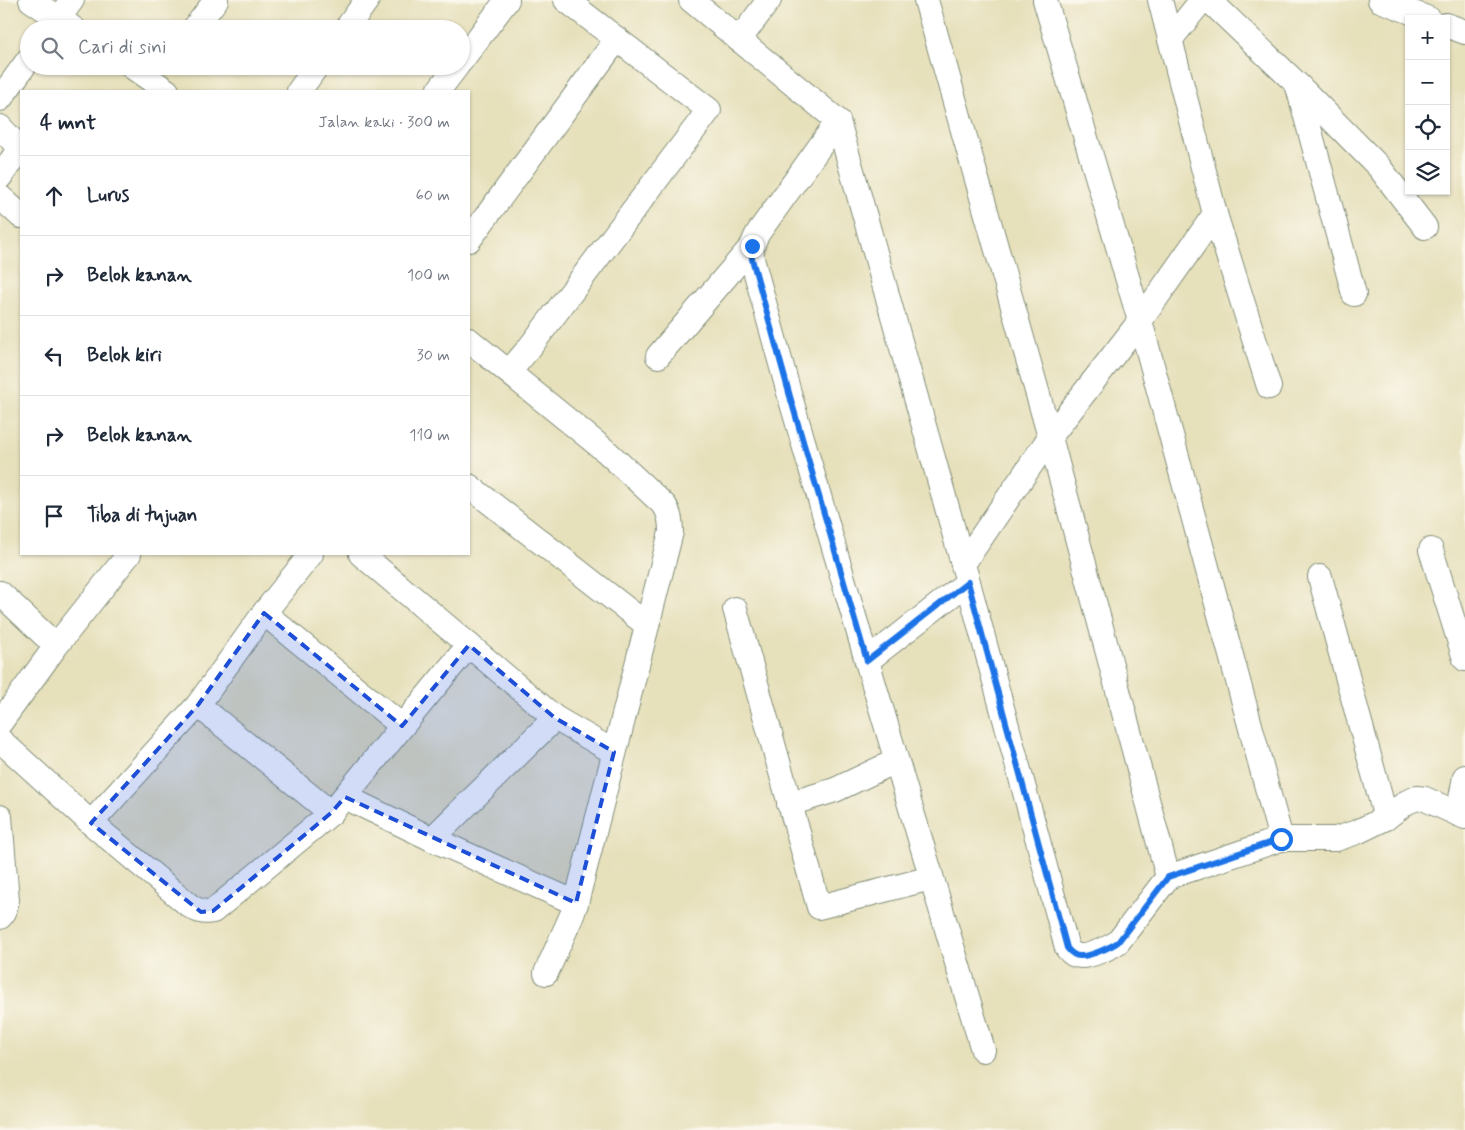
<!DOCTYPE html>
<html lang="id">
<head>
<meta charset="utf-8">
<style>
  body { margin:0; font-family:Mynerve,sans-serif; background:#f6f6f7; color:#1f2937 }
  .controls { position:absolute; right:15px; top:15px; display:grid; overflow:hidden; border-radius:0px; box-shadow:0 1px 4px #0004 }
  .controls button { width:45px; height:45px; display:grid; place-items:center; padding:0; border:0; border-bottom:1px solid #e0e1e3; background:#fff; color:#1f2937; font:25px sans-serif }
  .stop { position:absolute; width:15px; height:15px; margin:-11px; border:4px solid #1a73e8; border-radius:50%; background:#fff }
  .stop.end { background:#1a73e8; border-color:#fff; box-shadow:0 1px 5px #0008 }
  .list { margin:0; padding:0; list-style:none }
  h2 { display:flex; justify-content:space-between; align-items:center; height:65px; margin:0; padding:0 20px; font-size:21px }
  h2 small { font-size:16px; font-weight:400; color:#747a83 }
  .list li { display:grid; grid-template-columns:32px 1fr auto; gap:15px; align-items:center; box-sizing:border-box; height:80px; padding:0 20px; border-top:1px solid #e0e1e3 }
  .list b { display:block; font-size:19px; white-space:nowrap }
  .list em { font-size:16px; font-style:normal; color:#747a83 }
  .icon { flex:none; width:28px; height:28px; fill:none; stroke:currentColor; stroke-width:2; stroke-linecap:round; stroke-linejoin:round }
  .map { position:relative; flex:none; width:1465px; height:1130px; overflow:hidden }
  .search { position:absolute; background:#fff; box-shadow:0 1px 4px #0004; left:20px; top:20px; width:450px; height:55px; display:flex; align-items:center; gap:12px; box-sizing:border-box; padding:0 18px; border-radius:28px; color:#747a83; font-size:19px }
  .panel { position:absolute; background:#fff; box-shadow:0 1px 4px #0004; left:20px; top:90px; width:450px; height:465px; border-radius:0px }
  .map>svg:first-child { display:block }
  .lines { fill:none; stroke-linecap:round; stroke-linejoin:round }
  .minor-casing { stroke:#828e78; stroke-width:26 }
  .minor { stroke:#fff; stroke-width:24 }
  .route { stroke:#1a73e8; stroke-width:6 }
  .marked { fill:#1d4ed8; fill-opacity:0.2; stroke:#1d4ed8; stroke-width:4; stroke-dasharray:10 6; stroke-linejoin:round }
</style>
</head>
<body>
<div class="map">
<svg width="1465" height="1130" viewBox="0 0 1465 1130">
  <rect width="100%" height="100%" fill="#fbf7ec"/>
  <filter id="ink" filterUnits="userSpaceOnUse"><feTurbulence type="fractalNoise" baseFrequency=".02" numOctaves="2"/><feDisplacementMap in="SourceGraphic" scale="10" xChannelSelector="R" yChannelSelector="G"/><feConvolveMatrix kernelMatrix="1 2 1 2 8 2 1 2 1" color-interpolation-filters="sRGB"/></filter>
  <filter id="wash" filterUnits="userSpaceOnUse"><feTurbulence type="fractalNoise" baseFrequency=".0096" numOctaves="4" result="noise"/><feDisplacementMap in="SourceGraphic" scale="20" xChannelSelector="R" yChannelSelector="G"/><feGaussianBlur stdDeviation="1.12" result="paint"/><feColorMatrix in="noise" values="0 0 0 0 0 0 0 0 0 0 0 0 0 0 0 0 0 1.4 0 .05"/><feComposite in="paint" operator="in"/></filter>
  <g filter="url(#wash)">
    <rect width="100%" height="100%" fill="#e6e0bb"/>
  </g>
  <g filter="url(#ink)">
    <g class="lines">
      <g class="minor-casing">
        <g id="minor">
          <path d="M31 0 74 29"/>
          <path d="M691 0 838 121 968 582 1067 948C1070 952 1074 956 1080 956 1089 957 1111 947 1118 942L1168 877"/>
          <path d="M926 0 1050 437 1168 877 1281 839H1336L1357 832 1386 818 1407 802 1417 798 1425 799 1465 817"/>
          <path d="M1045 0 1140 321 1281 839"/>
          <path d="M1209 0 1298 85 1379 167 1425 227"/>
          <path d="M1380 0 1429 19"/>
          <path d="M1446 25 1465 32"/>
          <path d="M51 29 72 0"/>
          <path d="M194 29 216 0"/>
          <path d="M346 29 367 0"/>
          <path d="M739 40 769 0"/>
          <path d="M1170 40 1202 0"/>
          <path d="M461 61 507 0"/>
          <path d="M131 66 167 91"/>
          <path d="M1298 87 1354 294"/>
          <path d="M299 91 317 66"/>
          <path d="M438 91 457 66"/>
          <path d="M0 99 29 59"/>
          <path d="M838 121 758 233C753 242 751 248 752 259L791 400 867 661 968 582"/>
          <path d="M0 127 14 142 17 148 16 154 0 177"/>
          <path d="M0 197 21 216"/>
          <path d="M1215 214 1269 387"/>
          <path d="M469 240 617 39"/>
          <path d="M469 340 607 452 665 506C670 514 671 522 671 532L576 903 572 915 546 973"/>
          <path d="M658 356 752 246"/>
          <path d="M509 372 530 347 709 110 566 0"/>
          <path d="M469 486 647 625"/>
          <path d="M1431 550 1465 659"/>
          <path d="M361 554 555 718 614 752"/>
          <path d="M963 564 1050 437 1140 321 1215 214 1160 0"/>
          <path d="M1320 577 1386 818"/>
          <path d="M0 593 56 646"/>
          <path d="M735 609 819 907 931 878"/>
          <path d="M264 613 402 726"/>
          <path d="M867 661 983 1050"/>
          <path d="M198 705 264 613 311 554"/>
          <path d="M555 718 432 839 576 903"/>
          <path d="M0 723 56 646 129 554"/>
          <path d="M0 740 91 823 198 705 331 813 469 645"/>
          <path d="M345 797 432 839"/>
          <path d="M789 804 835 790 896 761"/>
          <path d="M1458 814 1465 777"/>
          <path d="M0 817 7 900 4 912 0 917"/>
          <path d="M91 823 190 906C198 911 203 913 213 911L331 813"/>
        </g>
      </g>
      <use href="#minor" class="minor"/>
    </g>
  </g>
  <g class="lines" filter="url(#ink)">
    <path class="route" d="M752 246V259L791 400 867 661 968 582 1067 948C1070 952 1074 956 1080 956 1089 957 1111 947 1118 942L1168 877 1281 839"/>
  </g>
  <path class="marked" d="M264 613 402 726 469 645 555 718 614 752 576 903 345 797 331 813 213 911 201 912 91 823 198 705Z"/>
</svg>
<div class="controls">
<button>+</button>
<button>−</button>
<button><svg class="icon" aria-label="locate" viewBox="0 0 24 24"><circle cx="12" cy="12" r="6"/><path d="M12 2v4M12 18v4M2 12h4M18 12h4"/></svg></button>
<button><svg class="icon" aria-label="layers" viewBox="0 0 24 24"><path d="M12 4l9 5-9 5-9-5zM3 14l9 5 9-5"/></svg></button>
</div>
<div class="stop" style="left:1281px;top:839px"></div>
<div class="stop end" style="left:752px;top:246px"></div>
<div class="search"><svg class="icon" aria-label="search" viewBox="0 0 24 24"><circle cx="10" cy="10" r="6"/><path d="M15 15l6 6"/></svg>Cari di sini</div>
<section class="panel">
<h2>4 mnt<small>Jalan kaki · 300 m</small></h2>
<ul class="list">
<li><svg class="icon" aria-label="ahead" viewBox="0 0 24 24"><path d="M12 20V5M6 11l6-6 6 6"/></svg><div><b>Lurus</b></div><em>60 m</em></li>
<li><svg class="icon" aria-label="right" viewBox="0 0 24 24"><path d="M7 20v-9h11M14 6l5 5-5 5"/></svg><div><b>Belok kanan</b></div><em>100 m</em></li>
<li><svg class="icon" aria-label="left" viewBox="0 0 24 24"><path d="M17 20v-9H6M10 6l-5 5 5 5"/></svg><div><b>Belok kiri</b></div><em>30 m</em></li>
<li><svg class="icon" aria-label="right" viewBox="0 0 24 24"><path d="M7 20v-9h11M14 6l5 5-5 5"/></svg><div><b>Belok kanan</b></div><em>110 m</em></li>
<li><svg class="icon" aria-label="arrive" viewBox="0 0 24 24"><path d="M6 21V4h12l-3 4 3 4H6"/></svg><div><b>Tiba di tujuan</b></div></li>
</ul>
</section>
</div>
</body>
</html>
